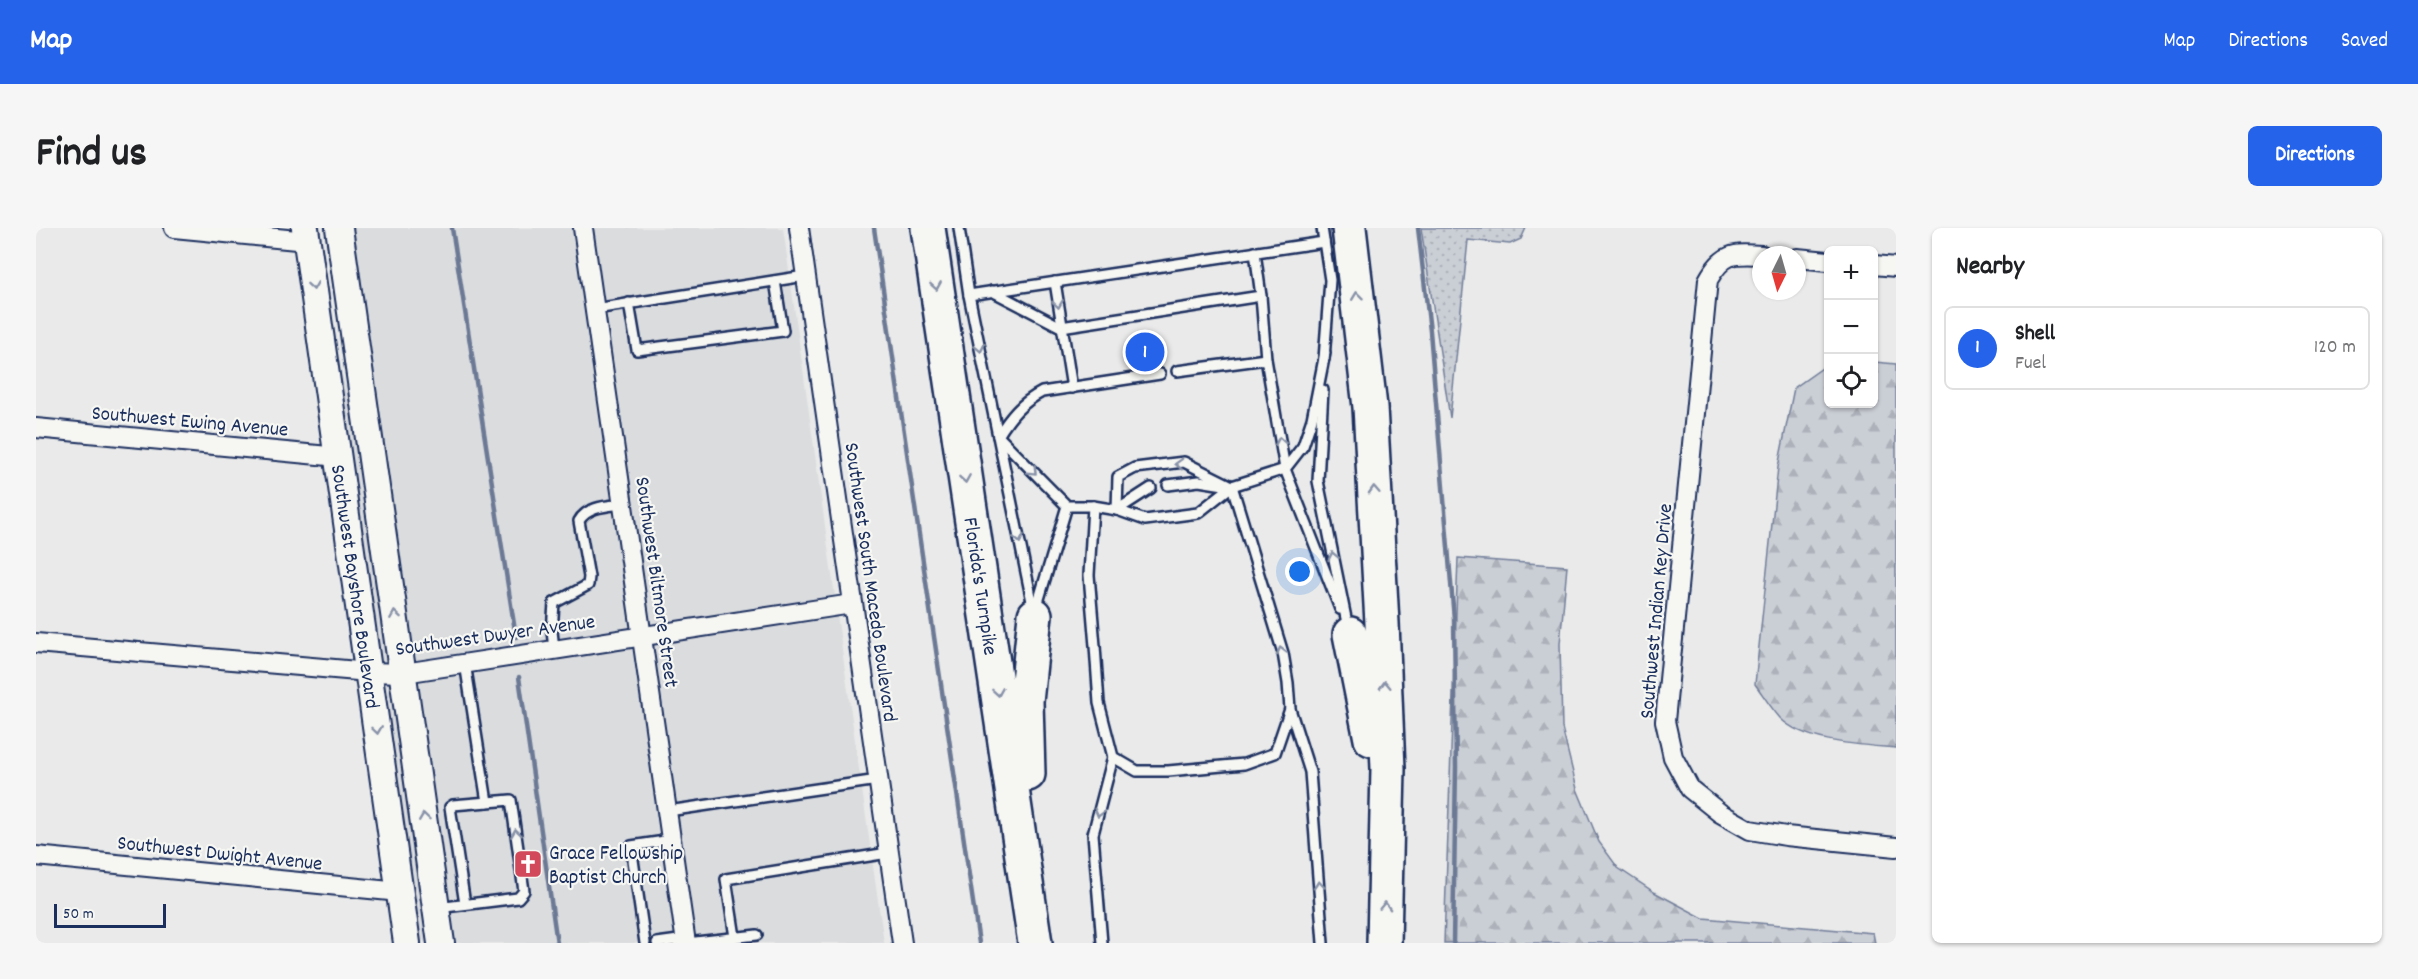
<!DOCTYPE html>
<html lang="en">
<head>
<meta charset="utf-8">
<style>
  body { margin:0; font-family:Dekko,sans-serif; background:#f6f6f6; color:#202124 }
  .controls { position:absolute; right:18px; top:18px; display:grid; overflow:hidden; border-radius:9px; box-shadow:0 2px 4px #0004 }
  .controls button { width:54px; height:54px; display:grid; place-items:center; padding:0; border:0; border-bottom:2px solid #e0e0e0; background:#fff; color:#202124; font:30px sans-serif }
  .compass { position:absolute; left:1716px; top:18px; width:54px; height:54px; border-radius:50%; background:#fff; box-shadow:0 2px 4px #0004; rotate:185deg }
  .scale { position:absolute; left:18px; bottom:15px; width:112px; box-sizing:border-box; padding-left:6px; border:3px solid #1b2f5e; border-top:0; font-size:16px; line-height:21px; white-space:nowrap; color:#1b2f5e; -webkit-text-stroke:4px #f6f6f2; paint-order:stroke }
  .you { position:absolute; left:1264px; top:344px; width:21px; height:21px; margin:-15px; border:4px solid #fff; border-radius:50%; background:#1a73e8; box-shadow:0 0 0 9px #1a73e833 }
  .badge { display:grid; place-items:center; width:39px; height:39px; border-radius:50%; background:#2563eb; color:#fff; font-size:20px; font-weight:700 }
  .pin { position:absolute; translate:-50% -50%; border:3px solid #fff; box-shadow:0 2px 6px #0006 }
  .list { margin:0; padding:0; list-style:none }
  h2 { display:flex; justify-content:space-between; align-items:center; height:78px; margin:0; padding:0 24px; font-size:26px }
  h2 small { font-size:20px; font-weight:400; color:#757577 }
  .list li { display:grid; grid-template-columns:39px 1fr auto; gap:18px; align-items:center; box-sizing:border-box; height:84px; margin:0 12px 12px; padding:0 12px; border:2px solid #e0e0e0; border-radius:9px }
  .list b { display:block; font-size:22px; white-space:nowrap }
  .list p { margin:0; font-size:20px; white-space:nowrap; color:#757577 }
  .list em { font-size:20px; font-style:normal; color:#757577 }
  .icon { flex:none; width:33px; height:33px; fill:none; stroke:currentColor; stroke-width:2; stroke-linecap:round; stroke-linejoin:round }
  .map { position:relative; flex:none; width:1860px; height:715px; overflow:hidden; border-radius:9px }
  header { display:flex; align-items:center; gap:36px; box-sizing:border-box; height:84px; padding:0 30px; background:#2563eb; color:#fff }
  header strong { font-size:28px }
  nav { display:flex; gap:33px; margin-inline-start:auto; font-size:21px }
  .intro { display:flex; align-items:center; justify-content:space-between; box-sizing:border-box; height:144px; padding:0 36px }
  h1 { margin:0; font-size:42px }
  .button { padding:15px 27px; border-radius:9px; background:#2563eb; color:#fff; font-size:21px; font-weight:700 }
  main { display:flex; gap:36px; padding:0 36px }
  aside { flex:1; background:#fff; border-radius:9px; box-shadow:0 2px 4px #0004 }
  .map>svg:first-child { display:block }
  .built { fill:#dadcde }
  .grass { fill:url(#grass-dots); stroke:#727e9a; stroke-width:1.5 }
  .forest { fill:url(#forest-firs); stroke:#727e9a; stroke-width:1.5 }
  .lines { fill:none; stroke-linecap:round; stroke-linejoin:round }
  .stream { stroke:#6c7995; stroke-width:4.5 }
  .lane-casing { stroke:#1b2f5e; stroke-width:14 }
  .street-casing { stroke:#1b2f5e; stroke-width:22 }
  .secondary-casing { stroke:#1b2f5e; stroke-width:30 }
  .highway-casing { stroke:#1b2f5e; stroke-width:38 }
  .lane { stroke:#f6f6f2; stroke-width:9 }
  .street { stroke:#f6f6f2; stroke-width:18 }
  .secondary { stroke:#f6f6f2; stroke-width:26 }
  .highway { stroke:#f6f6f2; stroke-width:33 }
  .oneway { stroke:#8892a8 }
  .labels { text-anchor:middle; stroke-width:4.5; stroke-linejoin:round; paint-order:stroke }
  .street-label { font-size:21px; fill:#1b2f5e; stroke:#f6f6f2 }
  .poi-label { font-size:21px; fill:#1b2f5e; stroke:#f6f6f2; text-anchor:start }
</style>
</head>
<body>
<header>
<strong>Map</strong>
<nav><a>Map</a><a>Directions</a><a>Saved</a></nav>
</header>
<div class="intro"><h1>Find us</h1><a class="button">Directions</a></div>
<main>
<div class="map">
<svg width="1860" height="715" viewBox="0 0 1860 715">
  <defs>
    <pattern id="grass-dots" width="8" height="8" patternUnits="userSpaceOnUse" patternTransform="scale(1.5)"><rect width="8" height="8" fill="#caced5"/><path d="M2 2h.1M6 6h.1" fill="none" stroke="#adb1b9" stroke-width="1.8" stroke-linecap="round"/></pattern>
    <pattern id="forest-firs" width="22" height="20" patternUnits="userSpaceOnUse" patternTransform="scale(1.5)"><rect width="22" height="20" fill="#caced5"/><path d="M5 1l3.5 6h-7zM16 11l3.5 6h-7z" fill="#adb1b9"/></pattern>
  </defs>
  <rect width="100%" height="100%" fill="#e9eae9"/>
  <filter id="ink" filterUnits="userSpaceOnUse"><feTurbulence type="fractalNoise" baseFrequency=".0167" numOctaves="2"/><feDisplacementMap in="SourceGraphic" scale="12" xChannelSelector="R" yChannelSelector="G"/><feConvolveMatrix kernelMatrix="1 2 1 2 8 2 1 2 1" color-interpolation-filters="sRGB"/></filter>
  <g filter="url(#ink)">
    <g class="built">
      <path d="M311 0H539L598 399 374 435Z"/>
      <path d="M555 0H747L799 369 613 397Z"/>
      <path d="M284 29 290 46 306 147 315 176 358 436H340Z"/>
      <path d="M801 387 848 715H658L616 414Z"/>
      <path d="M600 417 643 715H413L377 452Z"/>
      <path d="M343 454H361L397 715H389L377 699Z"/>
    </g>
    <path class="grass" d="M1385 0H1490L1485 11 1474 16 1432 12 1414 190Z"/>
    <g class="forest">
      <path d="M1838 134 1860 136V520C1827 517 1768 515 1744 490 1735 480 1727 467 1719 456L1742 239 1758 160 1792 136V176H1838Z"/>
      <path d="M1422 330 1531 338 1524 416 1526 500 1541 561 1563 614 1582 640 1618 664 1667 690 1837 705 1839 715H1408Z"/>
    </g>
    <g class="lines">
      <g class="stream">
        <path d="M416 0 480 409"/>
        <path d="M838 0 943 715"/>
        <path d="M1382 0 1394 103 1418 391 1420 539 1417 715"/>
        <path d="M483 449 521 715"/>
      </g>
      <g class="lane-casing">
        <g id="lane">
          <path d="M923 0 933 67 998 383"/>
          <path d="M1286 0 1294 52 1288 131"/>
          <path d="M1219 24 1225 68 1230 131 1249 241 1304 381"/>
          <path d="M1019 54 1036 160"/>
          <path d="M956 63 1025 99 1225 68"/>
          <path d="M933 67 1288 14"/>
          <path d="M593 75 601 122 747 103 739 53"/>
          <path d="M559 81 769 48"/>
          <path d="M1141 143 1230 131"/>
          <path d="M1124 146 1006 164C985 175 974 189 962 208L1031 278H1057L1081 282 1109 292 1162 285 1196 258 1249 241 1267 218 1276 191 1289 125"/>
          <path d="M1287 162 1282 253 1312 400"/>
          <path d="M1132 257 1163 253 1188 257"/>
          <path d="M1057 278 1053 347 1059 418 1063 475 1077 529 1101 543H1132L1208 536 1239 525 1254 481"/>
          <path d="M1081 282 1082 249 1099 240 1148 234 1196 258 1247 425 1252 455 1254 481 1274 544 1287 715"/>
          <path d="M1081 282 1115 260"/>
          <path d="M1000 381 1031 278"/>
          <path d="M518 421 516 403 518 375 552 357 553 349 543 293C551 278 573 278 587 276"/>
          <path d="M429 435 451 574"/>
          <path d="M632 583 842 552"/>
          <path d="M401 680 482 670 488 663 475 572 417 577 414 579 429 676"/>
          <path d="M699 709 690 651 852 625"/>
          <path d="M609 715 595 618 636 612"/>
          <path d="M621 715 650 711"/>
          <path d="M651 715 721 707"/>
          <path d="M1066 715 1057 606 1077 529"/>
        </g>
      </g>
      <g class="street-casing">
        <g id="street">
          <path d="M138 0 271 13"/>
          <path d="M547 0 650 715"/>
          <path d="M763 0 866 715"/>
          <path d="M1726 27C1697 25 1687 25 1672 52L1629 493 1637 529 1654 561 1684 585 1714 602 1750 608 1860 619"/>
          <path d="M1761 30 1792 33"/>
          <path d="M1838 37 1860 39"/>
          <path d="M0 200 303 229"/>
          <path d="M0 415 333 444 368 445 816 376"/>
          <path d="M0 628 364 664"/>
        </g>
      </g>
      <g class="secondary-casing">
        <g id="secondary">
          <path id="s1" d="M269 0 371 715"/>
          <path d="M303 0 405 715"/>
        </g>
      </g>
      <g class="highway-casing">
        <g id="highway">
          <path id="s2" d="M892 0 999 715"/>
          <path d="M1313 0 1334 179 1346 395 1352 541 1348 715"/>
          <path d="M1314 406 1335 511"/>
          <path d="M992 546 990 473 999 387"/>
        </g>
      </g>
      <use href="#lane" class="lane"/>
      <use href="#street" class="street"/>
      <use href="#secondary" class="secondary"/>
      <use href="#highway" class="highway"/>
    </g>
    <defs><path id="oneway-chevron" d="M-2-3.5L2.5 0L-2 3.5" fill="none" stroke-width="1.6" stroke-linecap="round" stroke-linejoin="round" transform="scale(1.5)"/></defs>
    <g class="oneway">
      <use href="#oneway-chevron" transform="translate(277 58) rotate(81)"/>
      <use href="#oneway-chevron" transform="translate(900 58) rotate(81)"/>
      <use href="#oneway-chevron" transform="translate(1321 68) rotate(-97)"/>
      <use href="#oneway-chevron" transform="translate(1022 76) rotate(82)"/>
      <use href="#oneway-chevron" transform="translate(944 120) rotate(78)"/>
      <use href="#oneway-chevron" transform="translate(1244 213) rotate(-100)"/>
      <use href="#oneway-chevron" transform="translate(1143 236) rotate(-178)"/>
      <use href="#oneway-chevron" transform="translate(997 243) rotate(45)"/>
      <use href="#oneway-chevron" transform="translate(929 251) rotate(81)"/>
      <use href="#oneway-chevron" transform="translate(1338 262) rotate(-93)"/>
      <use href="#oneway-chevron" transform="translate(983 311) rotate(78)"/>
      <use href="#oneway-chevron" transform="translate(1297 328) rotate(-102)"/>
      <use href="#oneway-chevron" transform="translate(359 387) rotate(-99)"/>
      <use href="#oneway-chevron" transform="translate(1245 423) rotate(-105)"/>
      <use href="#oneway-chevron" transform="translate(1349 457) rotate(-92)"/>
      <use href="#oneway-chevron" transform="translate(962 464) rotate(81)"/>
      <use href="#oneway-chevron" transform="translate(341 502) rotate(82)"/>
      <use href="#oneway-chevron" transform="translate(1063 585) rotate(104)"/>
      <use href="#oneway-chevron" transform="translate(388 589) rotate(-98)"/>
      <use href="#oneway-chevron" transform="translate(480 605) rotate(-98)"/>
      <use href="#oneway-chevron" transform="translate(1283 657) rotate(-95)"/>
      <use href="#oneway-chevron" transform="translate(1349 678) rotate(-88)"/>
    </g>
  </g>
  <defs>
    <g id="church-square" transform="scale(1.5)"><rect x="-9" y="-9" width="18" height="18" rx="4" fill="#d1495b" stroke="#f6f6f2"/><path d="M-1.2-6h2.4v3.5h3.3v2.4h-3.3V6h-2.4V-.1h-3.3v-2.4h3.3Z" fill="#fff"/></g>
  </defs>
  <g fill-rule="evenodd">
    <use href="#church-square" x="492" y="636"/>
  </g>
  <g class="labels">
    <g class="street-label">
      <text transform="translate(154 192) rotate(5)" y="7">Southwest Ewing Avenue</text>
      <text transform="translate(622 354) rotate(82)" y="7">Southwest Biltmore Street</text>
      <text transform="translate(836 354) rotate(82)" y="7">Southwest South Macedo Boulevard</text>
      <text dy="7" stroke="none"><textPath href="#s1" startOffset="362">Southwest Bayshore Boulevard</textPath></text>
      <text dy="7" stroke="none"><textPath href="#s2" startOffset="362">Florida's Turnpike</textPath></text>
      <text transform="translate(1619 383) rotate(-85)" y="7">Southwest Indian Key Drive</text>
      <text transform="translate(459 406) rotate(-8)" y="7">Southwest Dwyer Avenue</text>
      <text transform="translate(184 624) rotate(6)" y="7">Southwest Dwight Avenue</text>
    </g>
    <g class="poi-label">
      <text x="513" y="631">Grace Fellowship<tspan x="513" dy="24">Baptist Church</tspan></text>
    </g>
  </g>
</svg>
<div class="controls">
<button>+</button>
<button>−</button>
<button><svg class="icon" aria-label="locate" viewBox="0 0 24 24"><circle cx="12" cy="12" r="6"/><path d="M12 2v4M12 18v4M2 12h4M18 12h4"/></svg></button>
</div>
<svg class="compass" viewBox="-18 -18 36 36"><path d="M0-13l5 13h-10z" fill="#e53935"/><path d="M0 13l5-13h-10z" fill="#757577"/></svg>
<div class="scale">50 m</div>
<div class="you"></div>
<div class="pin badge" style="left:1109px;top:124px">1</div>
</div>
<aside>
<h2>Nearby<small></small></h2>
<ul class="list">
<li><span class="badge">1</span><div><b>Shell</b><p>Fuel</p></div><em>120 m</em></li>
</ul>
</aside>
</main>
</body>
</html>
